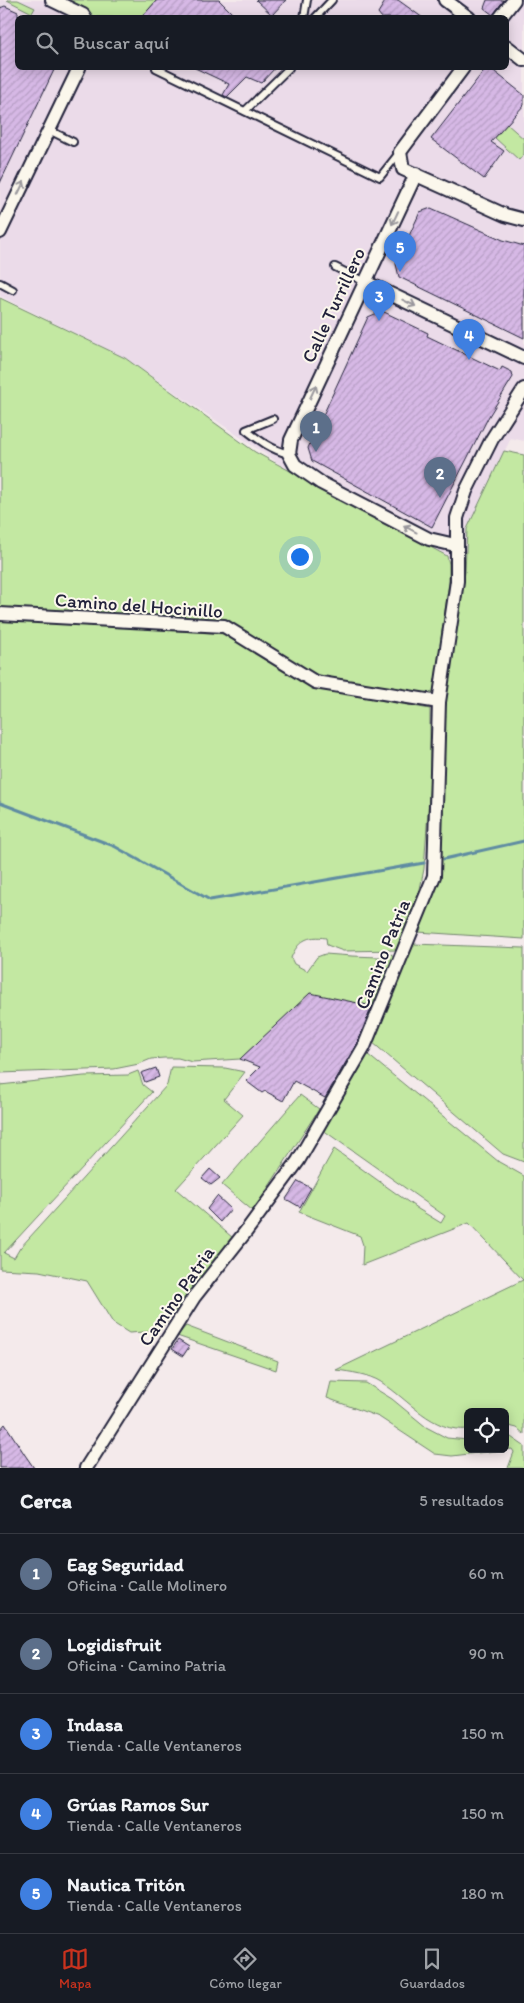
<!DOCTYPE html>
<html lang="es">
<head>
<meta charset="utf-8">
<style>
  body { margin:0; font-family:Itim,sans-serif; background:#20242c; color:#f1f3f6 }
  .controls { position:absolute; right:15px; bottom:15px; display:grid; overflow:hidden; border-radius:8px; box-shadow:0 2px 12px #0003 }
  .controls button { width:45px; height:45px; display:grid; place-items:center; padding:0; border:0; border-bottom:1px solid #363941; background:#171b24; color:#f1f3f6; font:25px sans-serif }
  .you { position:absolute; left:299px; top:556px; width:18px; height:18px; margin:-12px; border:4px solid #fff; border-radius:50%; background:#1a73e8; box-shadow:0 0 0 8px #1a73e833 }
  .badge { display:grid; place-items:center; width:32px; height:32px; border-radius:50%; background:#c8321e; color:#fff; font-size:16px; font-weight:700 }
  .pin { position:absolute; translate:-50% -41px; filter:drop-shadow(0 1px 2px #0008) }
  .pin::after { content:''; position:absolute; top:26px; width:18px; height:15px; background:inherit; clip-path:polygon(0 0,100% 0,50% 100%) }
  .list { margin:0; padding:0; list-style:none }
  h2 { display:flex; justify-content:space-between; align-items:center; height:65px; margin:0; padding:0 20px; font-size:21px }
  h2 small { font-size:16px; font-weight:400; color:#9ea1a6 }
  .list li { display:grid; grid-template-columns:32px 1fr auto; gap:15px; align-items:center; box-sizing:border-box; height:80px; padding:0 20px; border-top:1px solid #363941 }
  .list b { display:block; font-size:19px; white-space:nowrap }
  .list p { margin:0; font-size:16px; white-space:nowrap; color:#9ea1a6 }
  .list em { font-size:16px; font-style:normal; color:#9ea1a6 }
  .icon { flex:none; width:28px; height:28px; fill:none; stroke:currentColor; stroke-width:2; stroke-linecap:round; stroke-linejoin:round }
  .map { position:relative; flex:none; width:524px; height:1468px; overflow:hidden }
  .search { position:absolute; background:#171b24; box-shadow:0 2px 12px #0003; left:15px; right:15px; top:15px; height:55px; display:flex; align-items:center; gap:12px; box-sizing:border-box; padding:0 18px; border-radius:8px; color:#9ea1a6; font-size:19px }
  .sheet { height:465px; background:#171b24 }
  nav { display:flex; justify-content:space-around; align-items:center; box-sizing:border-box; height:70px; border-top:1px solid #363941; background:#171b24; font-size:14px; color:#9ea1a6 }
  nav a { display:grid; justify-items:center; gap:2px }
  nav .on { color:#c8321e }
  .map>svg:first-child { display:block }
  .built { fill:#ebdbe9; fill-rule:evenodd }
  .grass { fill:#c3e8a2; stroke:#72856e }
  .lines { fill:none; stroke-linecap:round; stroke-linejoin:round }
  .stream { stroke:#5f8ca2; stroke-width:3 }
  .building { fill:url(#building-hatch); stroke:#22223b }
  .service-casing { stroke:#22223b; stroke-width:10 }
  .minor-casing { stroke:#22223b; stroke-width:16 }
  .service { stroke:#fbf7ec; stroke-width:6 }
  .minor { stroke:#fbf7ec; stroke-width:12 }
  .oneway { stroke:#99979c }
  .labels { text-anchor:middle; stroke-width:4; stroke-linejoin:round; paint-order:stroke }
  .street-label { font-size:19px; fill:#22223b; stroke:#fbf7ec }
</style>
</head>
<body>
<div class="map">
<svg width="524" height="1468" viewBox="0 0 524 1468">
  <defs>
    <pattern id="building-hatch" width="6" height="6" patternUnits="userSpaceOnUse" patternTransform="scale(1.25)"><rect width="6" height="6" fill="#d6b8e5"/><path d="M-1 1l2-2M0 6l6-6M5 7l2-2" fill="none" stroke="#b79ec5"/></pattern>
  </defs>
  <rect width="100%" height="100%" fill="#f4eaeb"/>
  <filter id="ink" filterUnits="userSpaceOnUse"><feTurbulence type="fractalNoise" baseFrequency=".02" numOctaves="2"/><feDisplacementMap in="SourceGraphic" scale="10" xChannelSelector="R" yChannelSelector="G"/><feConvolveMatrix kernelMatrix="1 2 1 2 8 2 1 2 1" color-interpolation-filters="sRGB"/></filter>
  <g filter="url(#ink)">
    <path class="built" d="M0 0H524V441L511 438 482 497 467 529 466 567 284 467 125 358 0 296ZM18 18H506V68H18Z"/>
    <g class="grass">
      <path d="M7 0H18L35 8 32 13Z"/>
      <path d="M60 0H157L141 18 97 17Z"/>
      <path d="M507 124 524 139V154L519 160 495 138Z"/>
      <path d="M0 298 125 358 255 452 447 556 449 564V582L433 697 316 679 226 621 0 609Z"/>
      <path d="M504 451 524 455V939L418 932 438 877 445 703 465 572 467 529Z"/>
      <path d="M0 619 225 634 311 688 430 709V782L424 869 420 889 398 950 343 951 327 945 326 938C307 935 298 941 291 958L294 964 307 971 317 957 325 954 352 956 379 957 391 954 395 957 374 1007 310 994 240 1059 192 1062 178 1058H164L151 1059 139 1064 114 1069 0 1073Z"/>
      <path d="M413 944 524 948V1162L503 1154 372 1042Z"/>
      <path d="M367 1054 499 1162 524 1176V1434L517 1428 505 1425V1412H468V1429C433 1433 408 1399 381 1382 368 1374 351 1372 336 1370L523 1280 469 1223 362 1265 363 1245 360 1236 299 1212 334 1149 418 1209 441 1223 445 1216 323 1130Z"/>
      <path d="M171 1067 225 1068 245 1072 224 1099 243 1115 176 1189 233 1238 159 1331 129 1333 113 1323 87 1281 39 1271 0 1269V1085L84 1076 128 1075 138 1071 143 1085 152 1092 4 1253 14 1258 20 1248 167 1085Z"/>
      <path d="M300 1095 319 1109 253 1211 222 1185Z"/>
      <path d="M186 1326 278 1361 276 1370 177 1336Z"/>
      <path d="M331 1382 366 1383 392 1399 426 1427 447 1438 468 1440V1449H505V1435H508L524 1446V1468H508L514 1452 512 1449 452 1456 435 1454 379 1417 327 1398Z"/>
    </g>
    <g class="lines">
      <g class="stream">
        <path d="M0 803 114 846 210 900 424 863"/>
        <path d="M444 859 524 841"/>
      </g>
    </g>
    <g class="building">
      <path d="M157 0H219L237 18H141Z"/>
      <path d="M256 0H286L272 15Z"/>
      <path d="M386 0H398L423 18H382L378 13Z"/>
      <path d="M487 0H504L493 15 484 8Z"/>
      <path d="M5 6 18 12V68H55L0 183V8Z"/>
      <path d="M195 68H275L261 83 247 77 227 97 223 95 229 84Z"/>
      <path d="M486 68H490L524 95V105L491 142 504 151 484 179 431 139Z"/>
      <path d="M431 208 503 240 524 246V338L399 277 396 264 420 212Z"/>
      <path d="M382 311 428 333 427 336 500 371 502 367 512 372 513 377 489 416 432 527 312 461 308 448 368 317Z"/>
      <path d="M310 993 372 1006 357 1043 325 1098 294 1081 283 1101 265 1091 262 1093 246 1081 260 1067 240 1059Z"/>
      <path d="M156 1068 159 1077 145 1082 141 1073Z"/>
      <path d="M210 1169 220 1178 211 1185 202 1178Z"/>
      <path d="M298 1181 311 1188 300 1207 286 1199Z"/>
      <path d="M217 1196 231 1209 220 1222 207 1209Z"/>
      <path d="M178 1340 189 1347 183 1356 172 1349Z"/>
      <path d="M5 1424 25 1455 34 1468H0V1430Z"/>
    </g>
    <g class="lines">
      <g class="service-casing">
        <g id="service">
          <path d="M304 18 307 0"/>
          <path d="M315 18 332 0"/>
          <path d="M156 68 380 177 399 153"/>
          <path d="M245 111 289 68"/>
          <path d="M49 130 73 142"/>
          <path d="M335 267 365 282"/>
          <path d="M0 283 13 290"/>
          <path d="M273 419 246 430C260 441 272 450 289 454"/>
        </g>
      </g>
      <g class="minor-casing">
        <g id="minor">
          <path d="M52 0 83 15 85 18"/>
          <path d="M445 0 469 18"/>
          <path d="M500 18 514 0"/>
          <path d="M506 46 524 60"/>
          <path d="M463 68 400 152 403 169 505 215 524 220"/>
          <path d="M416 174 291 440 289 454 295 465 321 483 429 539 455 545"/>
          <path d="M0 232 79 68"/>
          <path d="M365 282 524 358"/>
          <path d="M0 614 224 626 315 682 439 702"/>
          <path d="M86 1468 194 1297 247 1230 298 1161 364 1047 434 876 439 702 457 581V518L466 491 492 439 524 389"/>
        </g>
      </g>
      <use href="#service" class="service"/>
      <use href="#minor" class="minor"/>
    </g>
    <defs><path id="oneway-shaft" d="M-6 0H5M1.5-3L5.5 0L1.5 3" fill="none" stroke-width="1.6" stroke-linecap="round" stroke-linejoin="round" transform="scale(1.25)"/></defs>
    <g class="oneway">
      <use href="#oneway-shaft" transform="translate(21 188) rotate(-64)"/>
      <use href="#oneway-shaft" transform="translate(395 218) rotate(115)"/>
      <use href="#oneway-shaft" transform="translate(409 303) rotate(26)"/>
      <use href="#oneway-shaft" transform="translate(313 392) rotate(-65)"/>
      <use href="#oneway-shaft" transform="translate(410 529) rotate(-152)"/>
    </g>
  </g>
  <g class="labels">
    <g class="street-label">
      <text transform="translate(333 305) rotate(-65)" y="7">Calle Turrillero</text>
      <text transform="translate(139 605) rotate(4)" y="7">Camino del Hocinillo</text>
      <text transform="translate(382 954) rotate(-68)" y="7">Camino Patria</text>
      <text transform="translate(176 1296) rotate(-55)" y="7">Camino Patria</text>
    </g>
  </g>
</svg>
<div class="controls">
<button><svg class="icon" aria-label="locate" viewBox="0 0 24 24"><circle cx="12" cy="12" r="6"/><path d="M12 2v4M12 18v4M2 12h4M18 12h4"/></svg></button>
</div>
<div class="you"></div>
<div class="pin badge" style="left:316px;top:452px;background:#5c6f8a">1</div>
<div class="pin badge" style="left:440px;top:498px;background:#5c6f8a">2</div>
<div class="pin badge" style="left:379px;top:321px;background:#3f7fe0">3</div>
<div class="pin badge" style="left:469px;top:360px;background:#3f7fe0">4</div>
<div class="pin badge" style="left:400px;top:272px;background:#3f7fe0">5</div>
<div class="search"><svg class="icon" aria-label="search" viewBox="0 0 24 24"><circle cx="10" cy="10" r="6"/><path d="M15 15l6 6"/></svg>Buscar aquí</div>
</div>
<section class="sheet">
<h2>Cerca<small>5 resultados</small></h2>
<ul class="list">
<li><span class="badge" style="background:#5c6f8a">1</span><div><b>Eag Seguridad</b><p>Oficina · Calle Molinero</p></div><em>60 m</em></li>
<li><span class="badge" style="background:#5c6f8a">2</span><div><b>Logidisfruit</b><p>Oficina · Camino Patria</p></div><em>90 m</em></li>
<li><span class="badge" style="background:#3f7fe0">3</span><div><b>Indasa</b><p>Tienda · Calle Ventaneros</p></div><em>150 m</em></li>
<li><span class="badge" style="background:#3f7fe0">4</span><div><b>Grúas Ramos Sur</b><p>Tienda · Calle Ventaneros</p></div><em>150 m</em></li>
<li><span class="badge" style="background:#3f7fe0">5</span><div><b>Nautica Tritón</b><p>Tienda · Calle Ventaneros</p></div><em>180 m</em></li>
</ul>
</section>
<nav>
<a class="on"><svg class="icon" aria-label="map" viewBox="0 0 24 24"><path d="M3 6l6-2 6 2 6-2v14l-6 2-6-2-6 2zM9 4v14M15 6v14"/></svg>Mapa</a>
<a><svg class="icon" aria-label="directions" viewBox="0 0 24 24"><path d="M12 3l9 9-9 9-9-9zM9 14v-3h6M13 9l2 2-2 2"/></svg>Cómo llegar</a>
<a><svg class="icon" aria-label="saved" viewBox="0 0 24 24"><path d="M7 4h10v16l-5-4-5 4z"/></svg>Guardados</a>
</nav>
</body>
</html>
